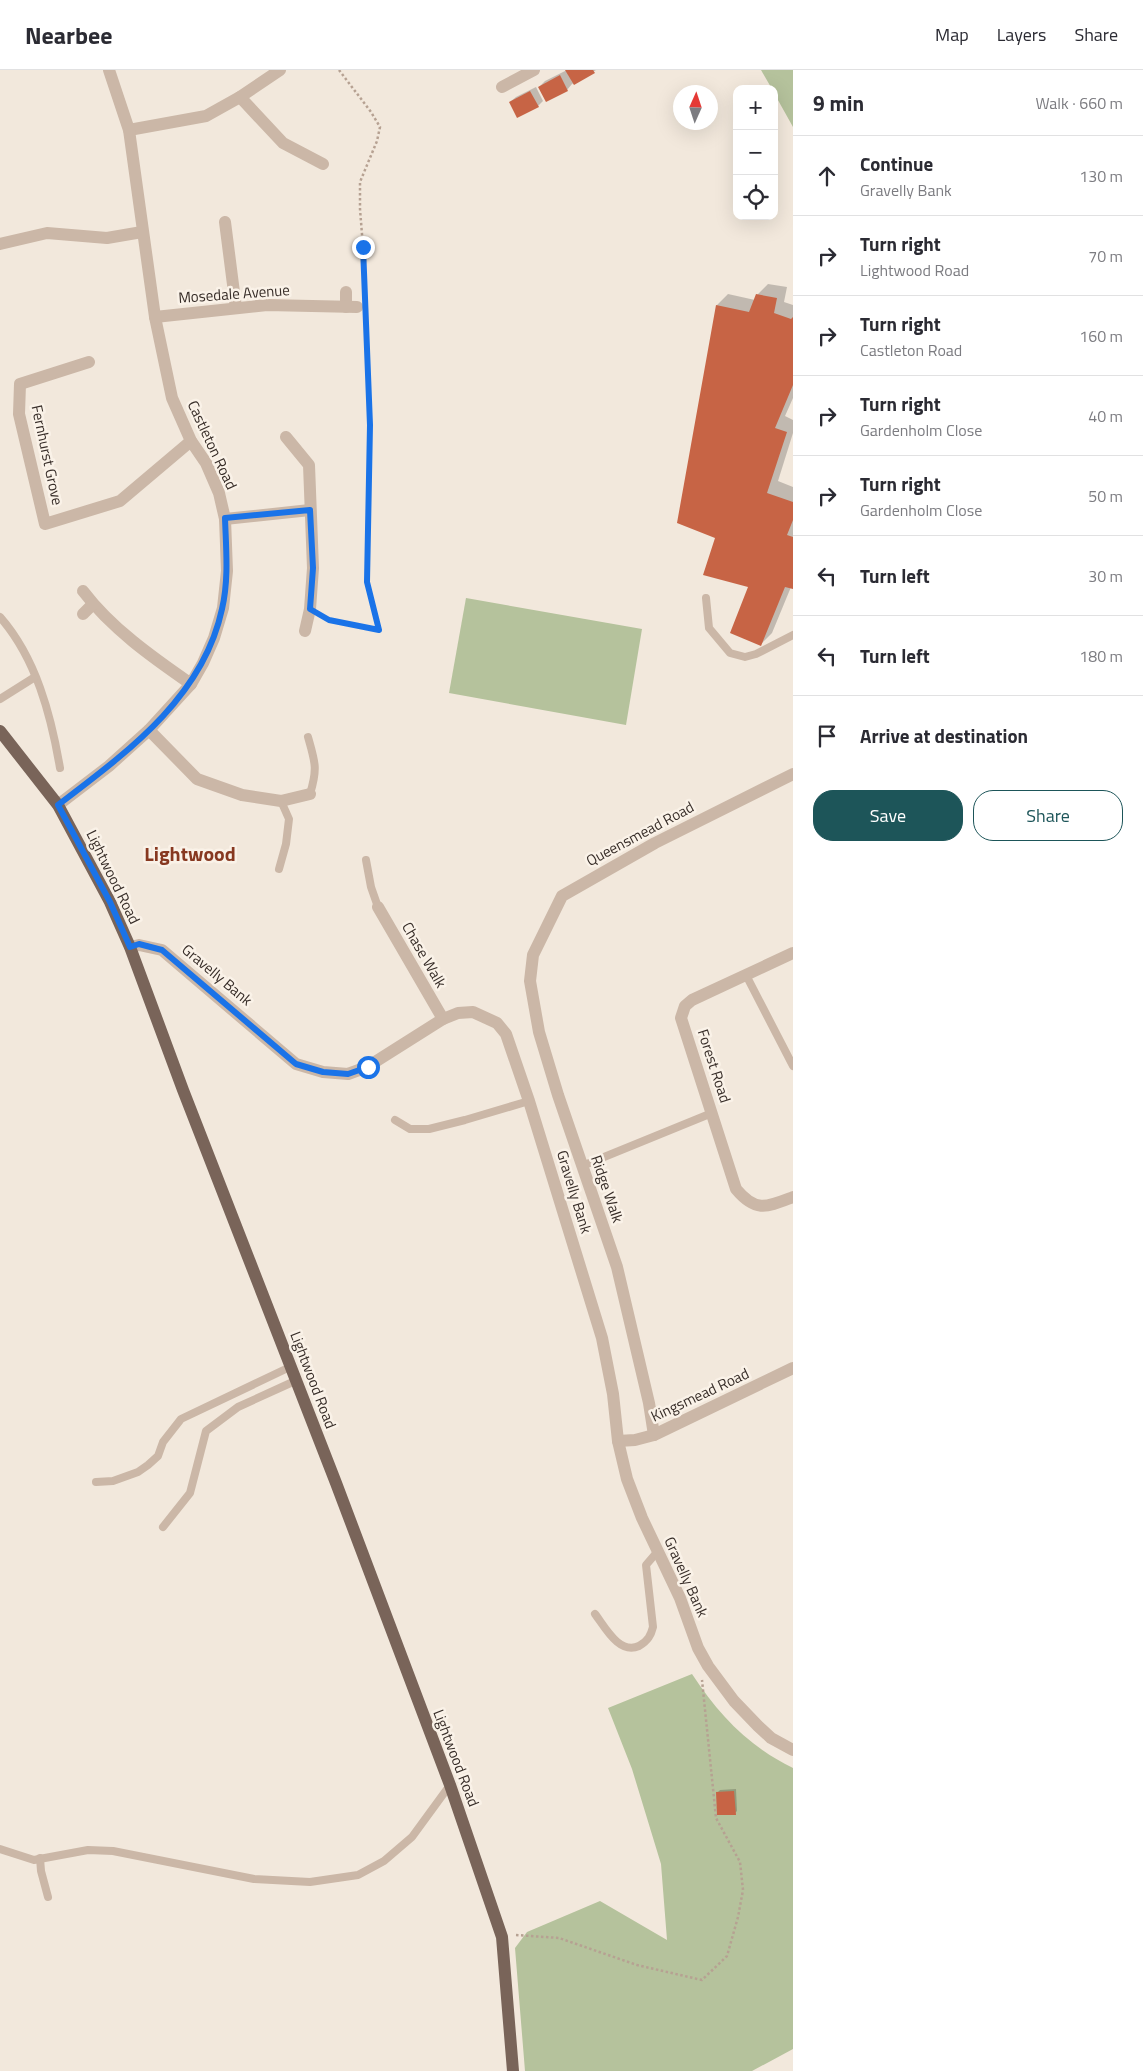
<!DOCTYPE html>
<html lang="en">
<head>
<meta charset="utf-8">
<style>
  body { margin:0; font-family:"Titillium Web",sans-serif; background:#f7f7f7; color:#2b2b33 }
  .controls { position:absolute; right:15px; top:15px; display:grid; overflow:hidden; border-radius:10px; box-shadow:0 5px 20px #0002 }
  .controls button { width:45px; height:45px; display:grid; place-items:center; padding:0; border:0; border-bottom:1px solid #e1e1e2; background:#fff; color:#2b2b33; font:25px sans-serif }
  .compass { position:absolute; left:673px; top:15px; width:45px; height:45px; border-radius:50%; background:#fff; box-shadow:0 5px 20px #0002; rotate:3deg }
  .stop { position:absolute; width:15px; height:15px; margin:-11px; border:4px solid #1a73e8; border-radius:50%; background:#fff }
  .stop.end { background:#1a73e8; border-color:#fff; box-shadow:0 1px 5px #0008 }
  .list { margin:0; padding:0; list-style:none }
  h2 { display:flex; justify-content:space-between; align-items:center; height:65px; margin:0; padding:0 20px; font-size:21px }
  h2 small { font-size:16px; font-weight:400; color:#7c7c81 }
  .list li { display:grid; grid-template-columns:32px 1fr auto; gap:15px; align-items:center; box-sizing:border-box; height:80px; padding:0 20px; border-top:1px solid #e1e1e2 }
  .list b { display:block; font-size:19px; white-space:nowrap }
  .list p { margin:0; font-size:16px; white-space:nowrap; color:#7c7c81 }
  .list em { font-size:16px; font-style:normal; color:#7c7c81 }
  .actions { display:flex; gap:10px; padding:15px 20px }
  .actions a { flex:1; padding:11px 0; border:1px solid #1d5559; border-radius:20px; text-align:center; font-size:18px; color:#1d5559 }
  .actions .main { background:#1d5559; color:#fff }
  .icon { flex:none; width:28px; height:28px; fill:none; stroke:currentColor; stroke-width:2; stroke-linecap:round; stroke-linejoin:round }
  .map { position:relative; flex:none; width:793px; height:2001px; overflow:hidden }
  header { display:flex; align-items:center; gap:30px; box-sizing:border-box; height:70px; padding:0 25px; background:#fff; border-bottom:1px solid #e1e1e2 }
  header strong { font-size:24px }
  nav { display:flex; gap:28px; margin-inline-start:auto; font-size:18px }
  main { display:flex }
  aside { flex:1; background:#fff }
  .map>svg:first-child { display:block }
  .green { fill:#b5c29c }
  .shadow { fill:#0003 }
  .building { fill:#c76445 }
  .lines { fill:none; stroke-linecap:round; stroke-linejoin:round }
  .path { stroke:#b6a192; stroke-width:2.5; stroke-dasharray:2.5 2.5; stroke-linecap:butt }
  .service { stroke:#cbb7a7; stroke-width:8 }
  .minor { stroke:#cbb7a7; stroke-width:12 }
  .tertiary { stroke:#cbb7a7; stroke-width:12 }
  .primary { stroke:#796459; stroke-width:12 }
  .route { stroke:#1a73e8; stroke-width:6 }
  .labels { text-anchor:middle; stroke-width:5; stroke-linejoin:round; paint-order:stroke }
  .street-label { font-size:15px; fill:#372d28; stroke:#faf2e8 }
  .district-label { font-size:20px; font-weight:bold; fill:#873820; stroke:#faf2e8 }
</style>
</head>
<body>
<header>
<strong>Nearbee</strong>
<nav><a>Map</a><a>Layers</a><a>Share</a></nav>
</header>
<main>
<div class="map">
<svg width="793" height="2001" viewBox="0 0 793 2001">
  <rect width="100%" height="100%" fill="#f2e8dc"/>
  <g class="green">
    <path d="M761 0H793V57L774 23V19H772Z"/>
    <path d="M466 528 642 559 626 655 449 623Z"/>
    <path d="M692 1604C719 1645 748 1676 793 1698V1979L752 2001H525L515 1878 527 1862 600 1831 667 1870 661 1794 632 1699 608 1638Z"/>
  </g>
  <g class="shadow">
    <path d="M567 0H596L572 14 567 20 539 17 545 11Z"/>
    <path d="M536 17 543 31 538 36 510 32 516 27Z"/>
    <path d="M768 214 787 217 784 232 793 235V328L785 346 793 350V363L778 411 793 417V518L791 517 772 563 761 574 750 516 717 467V235L728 224 755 230 757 225Z"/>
    <path d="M736 1719 737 1741 735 1743 718 1722 720 1720Z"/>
  </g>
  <g class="building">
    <path d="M565 0H593L595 3 574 15Z"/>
    <path d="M560 5 568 21 546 32 538 17Z"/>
    <path d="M530 21 539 37 517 48 509 32Z"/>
    <path d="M756 224 777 228 774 243 791 249 793 247V315L775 358 787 362 767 423 793 432V450L787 465 793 467V519L785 517 761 576 730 563 748 517 703 505 715 468 677 453 716 235 749 242Z"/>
    <path d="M734 1721 736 1745H717L716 1722Z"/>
  </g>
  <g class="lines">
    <g class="path">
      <path d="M339 0 371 42 380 57 377 71 360 112V139L363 177 364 228"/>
      <path d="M322 546 329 550 379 560 367 513 370 355 365 248"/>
      <path d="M516 1865 559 1868 637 1895 702 1910 727 1886 738 1847 743 1820 740 1792 716 1748 702 1610"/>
    </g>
    <g class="service">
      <path d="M706 528 709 558 730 583 745 587 756 584 793 565"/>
      <path d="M0 547C36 588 51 645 60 698"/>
      <path d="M0 629 35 607"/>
      <path d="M308 667C315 692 318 698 310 724"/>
      <path d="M366 790 371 817 378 837"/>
      <path d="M279 799 286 774 289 749 281 731"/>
      <path d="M746 905 793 996"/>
      <path d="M395 1050 410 1059H429L465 1050 529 1031"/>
      <path d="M582 1096 712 1043"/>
      <path d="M96 1412 113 1411 138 1402 148 1395 158 1386 163 1372 181 1349 290 1297"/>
      <path d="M163 1457 190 1423 206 1361 238 1337 295 1311"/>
      <path d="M595 1544C605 1557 619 1585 639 1576 648 1571 651 1565 653 1557L646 1495 658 1481"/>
      <path d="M0 1779 34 1790 88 1780 113 1781 254 1809 310 1812 358 1805 384 1791 412 1767 450 1715"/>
      <path d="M40 1788 41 1801 48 1827"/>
    </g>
    <g class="minor">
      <path d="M502 17 534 0"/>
      <path d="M240 27 283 73 323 94"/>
      <path d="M129 60 206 46 240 27 280 0"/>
      <path d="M225 152 236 238"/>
      <path d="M0 174 47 163 107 168 142 162"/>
      <path d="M346 237V222"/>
      <path d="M155 247 267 235 357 237"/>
      <path d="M89 292 20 314 19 344 45 454 120 431 191 371"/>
      <path d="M286 367 309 395 313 498 310 539 305 561"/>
      <path d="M225 449 310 440"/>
      <path d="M83 521C111 558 152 587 191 614"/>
      <path d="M83 544 93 534"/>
      <path d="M149 660 197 709 242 725 281 731 310 724"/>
      <path d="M58 735 109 696 149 660 191 614 203 593 214 568 223 538 227 501 225 449 219 423 206 393 191 371 172 328 155 247 129 60 109 0"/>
      <path d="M378 837 443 949"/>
      <path d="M793 883 692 930 685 936 681 948 736 1119C756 1143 767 1137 793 1127"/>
      <path d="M654 1365 649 1333 617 1197 558 1025 539 962 530 911 533 885 562 826 655 773 793 704"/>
      <path d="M618 1371 635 1370 654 1365 793 1298"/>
    </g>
    <path class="tertiary" d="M130 877 139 875 162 880 296 994 323 1002 348 1004 367 997 443 949 458 943 473 942 497 953 506 964 529 1031 602 1268 613 1324 618 1371 627 1409 642 1448 680 1528 698 1578 708 1596 734 1631 758 1656 771 1668 793 1680"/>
    <path class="primary" d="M0 661 58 735 110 832 130 877 183 1020 336 1413 450 1715 502 1867 513 2001"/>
  </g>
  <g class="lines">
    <path class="route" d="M363 177 370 355 367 512 379 560 329 550 310 539 313 498 310 440 225 448C226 479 229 509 222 539 203 628 126 683 58 735L110 832 130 877 139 874 162 880 296 994 323 1002 348 1004 368 997"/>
  </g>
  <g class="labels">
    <g class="street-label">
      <text transform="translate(234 224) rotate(-4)" y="5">Mosedale Avenue</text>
      <text transform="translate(212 375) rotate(65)" y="5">Castleton Road</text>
      <text transform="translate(47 385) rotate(78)" y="5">Fernhurst Grove</text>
      <text transform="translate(640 764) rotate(-28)" y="5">Queensmead Road</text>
      <text transform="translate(113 807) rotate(64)" y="5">Lightwood Road</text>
      <text transform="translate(424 885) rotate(60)" y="5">Chase Walk</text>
      <text transform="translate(217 905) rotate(40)" y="5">Gravelly Bank</text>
      <text transform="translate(714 996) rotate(72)" y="5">Forest Road</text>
      <text transform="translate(607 1119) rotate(71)" y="5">Ridge Walk</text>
      <text transform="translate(574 1122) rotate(73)" y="5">Gravelly Bank</text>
      <text transform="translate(313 1310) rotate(69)" y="5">Lightwood Road</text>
      <text transform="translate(700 1325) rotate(-25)" y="5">Kingsmead Road</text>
      <text transform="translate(686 1507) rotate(66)" y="5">Gravelly Bank</text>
      <text transform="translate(456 1688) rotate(69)" y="5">Lightwood Road</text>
    </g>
    <g class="district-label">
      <text x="190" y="791">Lightwood</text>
    </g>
  </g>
</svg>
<div class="controls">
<button>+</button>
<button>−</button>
<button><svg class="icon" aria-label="locate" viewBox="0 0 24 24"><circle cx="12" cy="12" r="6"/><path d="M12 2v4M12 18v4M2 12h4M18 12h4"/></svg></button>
</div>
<svg class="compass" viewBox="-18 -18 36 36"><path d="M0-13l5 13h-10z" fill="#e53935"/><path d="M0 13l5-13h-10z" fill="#7c7c81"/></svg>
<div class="stop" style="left:368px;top:997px"></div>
<div class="stop end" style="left:363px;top:177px"></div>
</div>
<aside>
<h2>9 min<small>Walk · 660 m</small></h2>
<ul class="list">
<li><svg class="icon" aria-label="ahead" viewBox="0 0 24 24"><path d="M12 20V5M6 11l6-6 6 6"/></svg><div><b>Continue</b><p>Gravelly Bank</p></div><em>130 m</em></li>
<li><svg class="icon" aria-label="right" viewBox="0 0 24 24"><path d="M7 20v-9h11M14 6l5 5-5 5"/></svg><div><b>Turn right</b><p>Lightwood Road</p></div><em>70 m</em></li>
<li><svg class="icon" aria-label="right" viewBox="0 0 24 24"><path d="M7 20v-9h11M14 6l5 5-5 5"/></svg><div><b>Turn right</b><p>Castleton Road</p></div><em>160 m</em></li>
<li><svg class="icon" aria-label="right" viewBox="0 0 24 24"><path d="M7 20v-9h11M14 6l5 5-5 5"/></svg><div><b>Turn right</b><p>Gardenholm Close</p></div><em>40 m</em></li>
<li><svg class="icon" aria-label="right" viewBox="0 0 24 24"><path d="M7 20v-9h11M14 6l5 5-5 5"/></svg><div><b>Turn right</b><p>Gardenholm Close</p></div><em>50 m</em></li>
<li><svg class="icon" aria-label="left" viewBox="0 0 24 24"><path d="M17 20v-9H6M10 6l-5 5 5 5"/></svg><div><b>Turn left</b></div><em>30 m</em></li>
<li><svg class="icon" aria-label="left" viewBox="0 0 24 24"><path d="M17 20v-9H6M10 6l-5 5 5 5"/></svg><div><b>Turn left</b></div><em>180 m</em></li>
<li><svg class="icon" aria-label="arrive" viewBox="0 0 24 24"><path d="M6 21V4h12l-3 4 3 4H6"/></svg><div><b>Arrive at destination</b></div></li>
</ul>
<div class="actions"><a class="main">Save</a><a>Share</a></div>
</aside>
</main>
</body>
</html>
